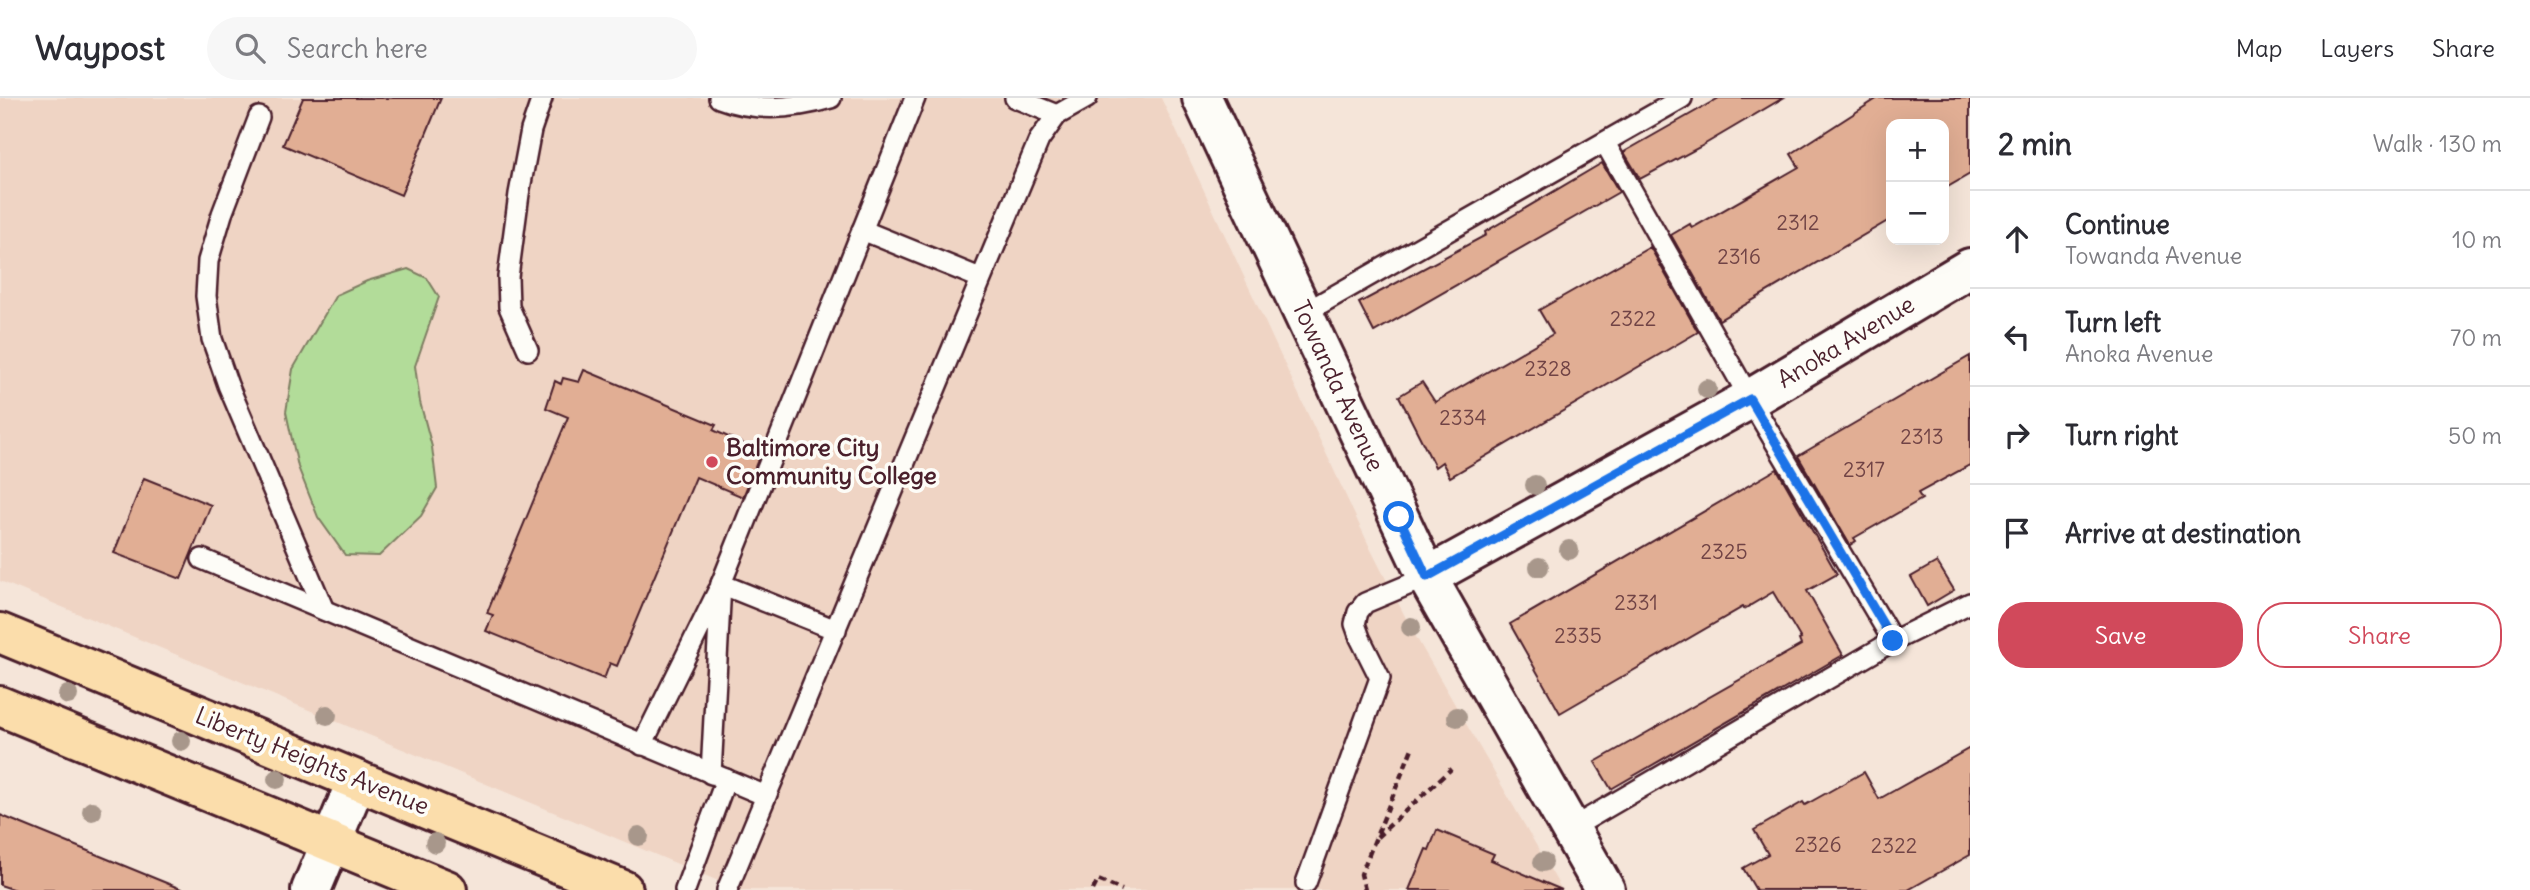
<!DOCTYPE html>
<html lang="en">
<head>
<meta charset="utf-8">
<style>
  body { margin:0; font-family:Delius,sans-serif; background:#f7f7f7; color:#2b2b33 }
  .controls { position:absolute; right:21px; top:21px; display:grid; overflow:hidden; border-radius:14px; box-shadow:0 7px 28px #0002 }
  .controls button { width:63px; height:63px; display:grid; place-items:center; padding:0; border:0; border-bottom:2px solid #e1e1e2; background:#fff; color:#2b2b33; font:35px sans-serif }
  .stop { position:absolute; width:21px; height:21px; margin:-16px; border:5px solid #1a73e8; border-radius:50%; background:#fff }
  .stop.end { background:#1a73e8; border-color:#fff; box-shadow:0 2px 7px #0008 }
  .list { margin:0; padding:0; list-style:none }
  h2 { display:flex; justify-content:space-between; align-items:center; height:91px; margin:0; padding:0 28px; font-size:30px }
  h2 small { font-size:23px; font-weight:400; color:#7c7c81 }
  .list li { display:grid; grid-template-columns:46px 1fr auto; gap:21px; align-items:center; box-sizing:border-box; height:98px; padding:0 28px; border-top:2px solid #e1e1e2 }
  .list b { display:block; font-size:26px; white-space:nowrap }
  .list p { margin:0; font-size:23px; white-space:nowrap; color:#7c7c81 }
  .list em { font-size:23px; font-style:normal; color:#7c7c81 }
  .actions { display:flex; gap:14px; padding:21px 28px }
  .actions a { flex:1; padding:16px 0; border:2px solid #d1495b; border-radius:28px; text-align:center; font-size:24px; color:#d1495b }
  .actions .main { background:#d1495b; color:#fff }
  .icon { flex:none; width:38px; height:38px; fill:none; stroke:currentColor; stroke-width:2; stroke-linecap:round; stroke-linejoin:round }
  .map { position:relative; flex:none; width:1970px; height:792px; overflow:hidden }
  header { display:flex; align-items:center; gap:42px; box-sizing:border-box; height:98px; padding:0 35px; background:#fff; border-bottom:2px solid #e1e1e2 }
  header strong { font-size:33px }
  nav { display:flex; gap:38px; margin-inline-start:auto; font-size:24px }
  .search { width:490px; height:63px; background:#f7f7f7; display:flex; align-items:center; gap:18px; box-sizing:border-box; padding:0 24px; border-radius:38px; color:#7c7c81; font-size:26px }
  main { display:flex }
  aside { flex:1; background:#fff }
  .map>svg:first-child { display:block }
  .built { fill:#efd4c4 }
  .green { fill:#b2dc99; stroke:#7e7e62; stroke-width:2 }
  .building { fill:#e1ae94; stroke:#4a1f2b; stroke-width:2 }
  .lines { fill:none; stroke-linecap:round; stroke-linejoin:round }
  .lane-casing { stroke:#4a1f2b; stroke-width:24 }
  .street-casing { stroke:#4a1f2b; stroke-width:44 }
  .secondary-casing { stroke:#4a1f2b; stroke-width:44 }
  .primary-casing { stroke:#4a1f2b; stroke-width:44 }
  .path { stroke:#4a1f2b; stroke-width:4.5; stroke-dasharray:7 5; stroke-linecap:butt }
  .lane { stroke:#fdfcf7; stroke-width:19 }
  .street { stroke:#fdfcf7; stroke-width:38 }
  .secondary { stroke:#fdfcf7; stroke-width:38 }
  .primary { stroke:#fbddab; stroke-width:38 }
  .tree { fill:#a8978b }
  .route { stroke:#1a73e8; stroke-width:9 }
  .poi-dot { fill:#d1495b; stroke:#fdfcf7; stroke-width:2.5 }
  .labels { text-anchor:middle; stroke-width:7; stroke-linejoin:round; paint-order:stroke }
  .number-label { font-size:21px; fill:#704345 }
  .street-label { font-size:24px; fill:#4a1f2b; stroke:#fdfcf7 }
  .poi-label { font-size:24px; font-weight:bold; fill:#4a1f2b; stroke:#fdfcf7; text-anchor:start }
</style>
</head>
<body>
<header>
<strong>Waypost</strong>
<div class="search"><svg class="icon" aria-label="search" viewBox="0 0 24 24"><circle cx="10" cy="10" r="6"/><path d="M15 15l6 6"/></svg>Search here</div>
<nav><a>Map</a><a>Layers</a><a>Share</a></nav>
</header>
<main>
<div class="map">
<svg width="1970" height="792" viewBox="0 0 1970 792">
  <rect width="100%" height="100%" fill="#f5e5d9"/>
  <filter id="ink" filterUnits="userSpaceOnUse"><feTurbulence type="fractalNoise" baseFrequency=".0143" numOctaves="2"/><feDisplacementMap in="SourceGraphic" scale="14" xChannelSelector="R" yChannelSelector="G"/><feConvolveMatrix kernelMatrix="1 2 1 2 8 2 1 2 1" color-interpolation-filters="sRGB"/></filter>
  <g filter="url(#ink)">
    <path class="built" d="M0 0H1161L1371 452 1412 532 1562 792H740L0 483Z"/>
    <path class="green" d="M408 171 427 180 439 199 415 268 420 304 432 349 437 390 421 418 379 458 345 457 318 419 298 369 286 314 293 271 336 197 367 183Z"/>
    <g class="building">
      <path d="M303 0H441L401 97 283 47Z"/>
      <path d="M1719 0H1783L1700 49 1640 81 1624 54Z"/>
      <path d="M1878 0H1970V76L1944 91V26H1891V121L1719 222 1671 137 1690 126 1692 130 1799 69 1791 56Z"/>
      <path d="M1602 65 1619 94 1374 234 1359 205 1486 137 1485 134Z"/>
      <path d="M1650 149 1698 234 1450 379 1442 364 1435 369 1399 298 1422 284 1435 304 1553 236 1539 212Z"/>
      <path d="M1970 258V367L1918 395 1922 401 1854 440 1856 443 1850 447 1798 358Z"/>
      <path d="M584 272 716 327 713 332 761 354 743 399 696 379 617 568 610 565 604 581 486 533 493 517 487 515 568 319 546 310 555 283 561 286 563 280 579 284Z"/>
      <path d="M1777 371 1837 476 1807 493 1843 557 1611 691 1595 664 1801 547 1799 542 1801 541 1773 494 1744 511 1743 509 1560 615 1510 526Z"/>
      <path d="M144 380 211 407 181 481 114 455Z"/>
      <path d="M1937 464 1954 492 1927 508 1911 479Z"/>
      <path d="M1970 650V757L1908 792H1756L1743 770 1768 756 1754 732 1803 704 1805 707 1864 674 1879 701Z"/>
      <path d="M0 717 181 791V792H15L0 787Z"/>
      <path d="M1437 732 1494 756 1491 762 1562 792H1409L1426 751 1429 752Z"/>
    </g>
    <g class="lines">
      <g class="lane-casing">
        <g id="lane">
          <path d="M719 0C755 14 794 11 831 0"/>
          <path d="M1015 0 1057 17"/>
          <path d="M259 19 222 116 208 163 206 198 212 241 228 287 324 512"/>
          <path d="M1605 45 1762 322 1893 543"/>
          <path d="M862 132 980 180"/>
          <path d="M1304 215 1682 0"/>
          <path d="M528 252 509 209 508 179 519 96 531 32 542 0"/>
          <path d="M202 461 766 698"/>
          <path d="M836 532 721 486 915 0"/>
          <path d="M642 647 718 493"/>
          <path d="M711 676 721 486"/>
          <path d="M1570 731 1893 543 1970 505"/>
          <path d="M1306 785 1380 580 1360 540 1355 526 1358 514 1365 505 1427 479"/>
          <path d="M685 792 726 681"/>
          <path d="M727 792 1039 42 1057 17 1087 0"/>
        </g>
      </g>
      <g class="street-casing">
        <path id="street" d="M311 792 357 682"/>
      </g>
      <g class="secondary-casing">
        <g id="secondary">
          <path d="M1202 0 1427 479 1605 792"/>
          <path d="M1427 479 1750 301 1970 170"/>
        </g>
      </g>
      <g class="primary-casing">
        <g id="primary">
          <path d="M0 535 623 792"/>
          <path d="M0 608 447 792"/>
        </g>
      </g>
      <g class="path">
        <path d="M1377 739 1451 671"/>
        <path d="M1093 792 1098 782 1122 792"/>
        <path d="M1365 792 1361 776 1413 648"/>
      </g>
      <use href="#lane" class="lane"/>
      <use href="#street" class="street"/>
      <use href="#secondary" class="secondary"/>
      <use href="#primary" class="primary"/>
    </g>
    <g class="tree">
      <circle cx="1707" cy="291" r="10"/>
      <circle cx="1535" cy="387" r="10"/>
      <circle cx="1569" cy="452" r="10"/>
      <circle cx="1539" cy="469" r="10"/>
      <circle cx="1411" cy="529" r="10"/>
      <circle cx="68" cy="597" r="10"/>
      <circle cx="327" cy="617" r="10"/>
      <circle cx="1457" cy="619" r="10"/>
      <circle cx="181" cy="643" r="10"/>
      <circle cx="277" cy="681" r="10"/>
      <circle cx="92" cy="713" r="10"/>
      <circle cx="639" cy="738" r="10"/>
      <circle cx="435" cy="745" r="10"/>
      <circle cx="1543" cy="764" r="10"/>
    </g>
  </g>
  <g class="lines" filter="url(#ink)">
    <path class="route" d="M1399 419 1427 479 1750 301 1893 543"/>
  </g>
  <circle class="poi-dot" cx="712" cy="364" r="7"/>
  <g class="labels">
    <g class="number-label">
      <text x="1798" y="132">2312</text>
      <text x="1739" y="166">2316</text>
      <text x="1633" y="228">2322</text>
      <text x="1548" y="278">2328</text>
      <text x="1463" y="327">2334</text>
      <text x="1922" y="346">2313</text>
      <text x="1864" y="379">2317</text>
      <text x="1724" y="461">2325</text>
      <text x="1636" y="512">2331</text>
      <text x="1578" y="545">2335</text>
      <text x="1818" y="754">2326</text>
      <text x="1894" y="755">2322</text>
    </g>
    <g class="street-label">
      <text transform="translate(1846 244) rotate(-31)" y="8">Anoka Avenue</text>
      <text transform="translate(1338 288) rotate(65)" y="8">Towanda Avenue</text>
      <text transform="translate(312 663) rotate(22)" y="8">Liberty Heights Avenue</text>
    </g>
    <g class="poi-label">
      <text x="726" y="358">Baltimore City<tspan x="726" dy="28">Community College</tspan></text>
    </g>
  </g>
</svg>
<div class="controls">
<button>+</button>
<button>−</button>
</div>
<div class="stop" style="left:1399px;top:419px"></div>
<div class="stop end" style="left:1893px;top:543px"></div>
</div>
<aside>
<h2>2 min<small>Walk · 130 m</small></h2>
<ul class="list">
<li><svg class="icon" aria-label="ahead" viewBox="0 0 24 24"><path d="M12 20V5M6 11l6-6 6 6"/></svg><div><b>Continue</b><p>Towanda Avenue</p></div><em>10 m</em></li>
<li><svg class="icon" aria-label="left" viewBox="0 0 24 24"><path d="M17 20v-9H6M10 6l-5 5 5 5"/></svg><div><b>Turn left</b><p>Anoka Avenue</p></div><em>70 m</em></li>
<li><svg class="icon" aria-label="right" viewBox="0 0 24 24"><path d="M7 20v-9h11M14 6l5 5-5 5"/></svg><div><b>Turn right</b></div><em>50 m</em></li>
<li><svg class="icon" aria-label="arrive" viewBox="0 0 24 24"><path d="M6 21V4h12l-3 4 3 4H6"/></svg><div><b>Arrive at destination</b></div></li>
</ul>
<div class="actions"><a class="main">Save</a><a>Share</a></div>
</aside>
</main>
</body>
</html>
